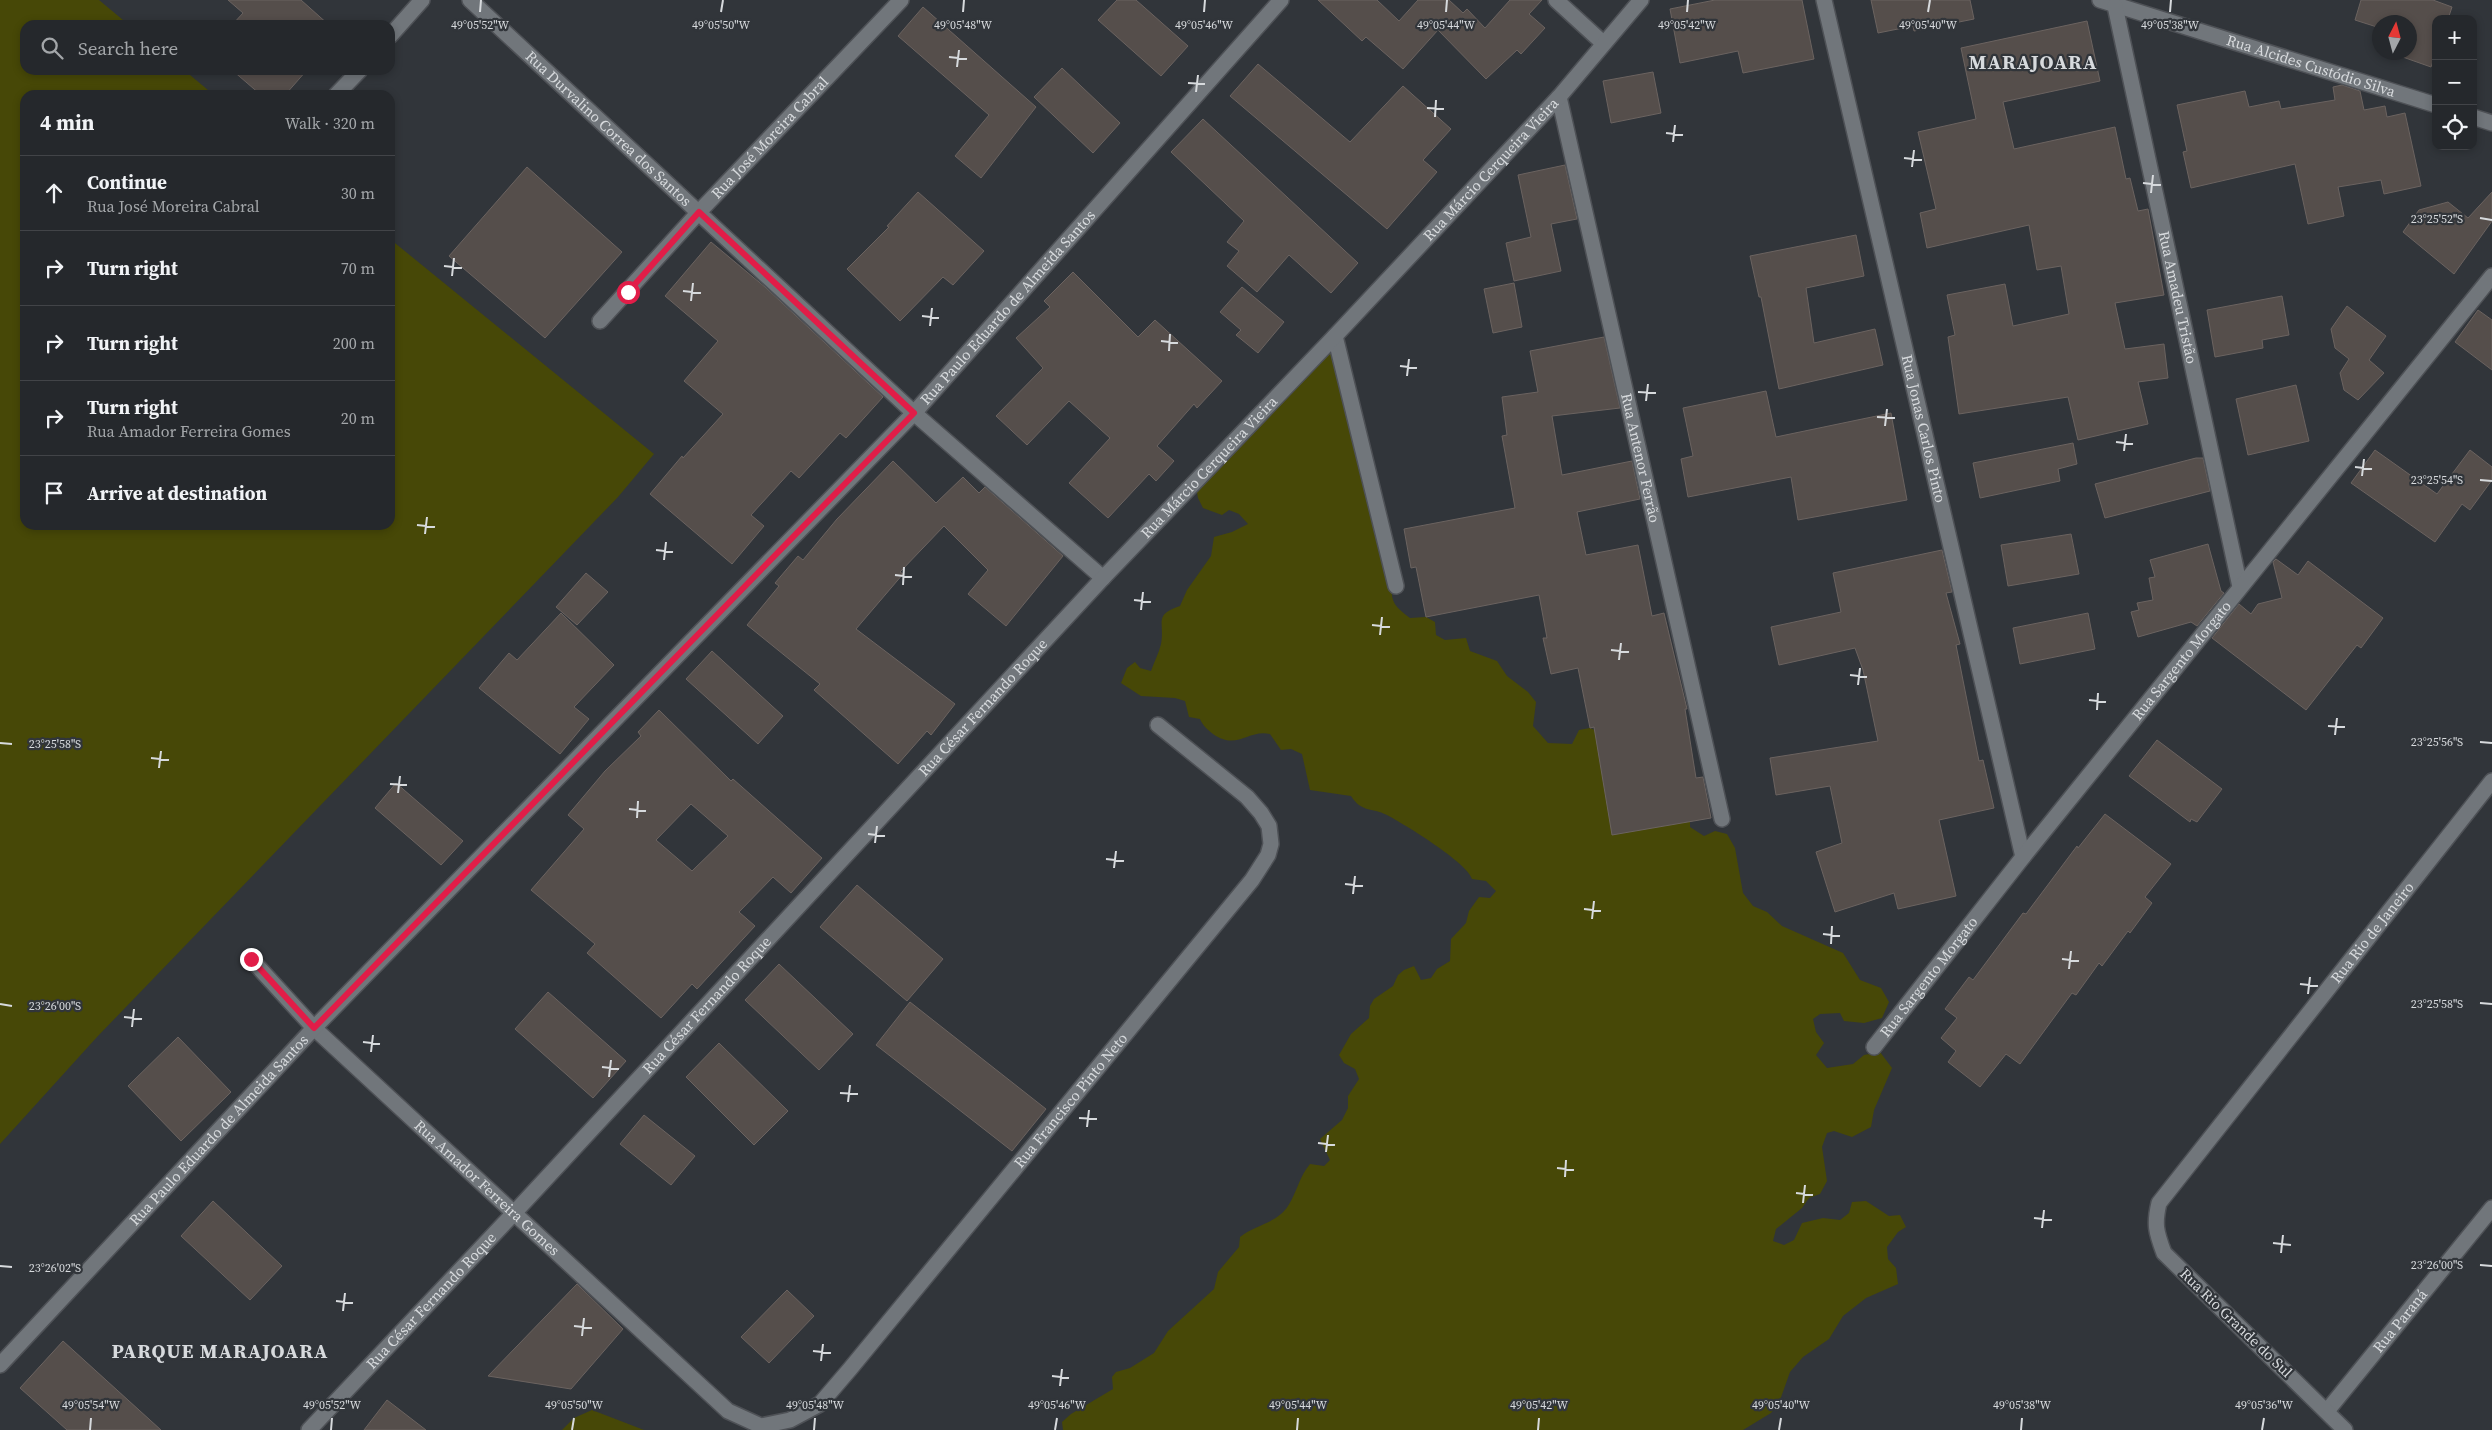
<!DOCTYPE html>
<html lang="en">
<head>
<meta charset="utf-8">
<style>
  body { margin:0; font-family:"Source Serif 4",serif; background:#313438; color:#f1f3f6 }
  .controls { position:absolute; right:15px; top:15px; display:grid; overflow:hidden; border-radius:10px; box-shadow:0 2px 8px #0003 }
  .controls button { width:45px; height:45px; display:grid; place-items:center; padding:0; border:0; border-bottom:1px solid #424448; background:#25282c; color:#f1f3f6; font:25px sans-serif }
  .compass { position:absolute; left:2372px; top:15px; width:45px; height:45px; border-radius:50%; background:#25282c; box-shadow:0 2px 8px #0003; rotate:6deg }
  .stop { position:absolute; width:15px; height:15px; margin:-11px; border:4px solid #e11d48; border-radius:50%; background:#fff }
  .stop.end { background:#e11d48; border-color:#fff; box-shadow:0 1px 5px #0008 }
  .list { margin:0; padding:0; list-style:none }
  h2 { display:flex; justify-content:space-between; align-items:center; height:65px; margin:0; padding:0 20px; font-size:21px }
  h2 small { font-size:16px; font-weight:400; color:#a3a6a9 }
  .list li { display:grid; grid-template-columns:32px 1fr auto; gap:15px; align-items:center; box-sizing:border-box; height:75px; padding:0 20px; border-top:1px solid #424448 }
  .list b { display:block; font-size:19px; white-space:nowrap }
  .list p { margin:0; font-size:16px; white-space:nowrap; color:#a3a6a9 }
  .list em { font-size:16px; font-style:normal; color:#a3a6a9 }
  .icon { flex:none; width:28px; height:28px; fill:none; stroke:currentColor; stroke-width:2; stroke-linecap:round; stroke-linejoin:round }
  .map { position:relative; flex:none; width:2492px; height:1430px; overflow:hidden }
  .search { position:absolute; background:#25282c; box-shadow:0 2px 8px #0003; left:20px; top:20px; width:375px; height:55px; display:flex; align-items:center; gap:12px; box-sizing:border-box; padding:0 18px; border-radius:15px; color:#a3a6a9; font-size:19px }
  .panel { position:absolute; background:#25282c; box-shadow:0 2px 8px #0003; left:20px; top:90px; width:375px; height:440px; border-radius:15px }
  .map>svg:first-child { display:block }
  .green { fill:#474807 }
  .building { fill:#554e4b; stroke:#6b6360; fill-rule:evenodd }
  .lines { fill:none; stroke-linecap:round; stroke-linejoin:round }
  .minor-casing { stroke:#4e5156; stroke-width:18 }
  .minor { stroke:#71767b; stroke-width:15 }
  .route { stroke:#e11d48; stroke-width:6 }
  .ticks { fill:none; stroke:#d7dadd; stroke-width:2 }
  .labels { text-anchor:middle; stroke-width:4.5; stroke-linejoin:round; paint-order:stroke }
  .street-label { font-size:15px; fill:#d7dadd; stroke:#31353a }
  .district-label { font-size:20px; font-weight:bold; letter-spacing:1px; fill:#d7dadd; stroke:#31353a }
  .ticks-label { font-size:12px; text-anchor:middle; fill:#d7dadd; stroke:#31353a; stroke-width:4.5; stroke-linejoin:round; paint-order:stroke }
</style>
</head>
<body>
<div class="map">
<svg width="2492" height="1430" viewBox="0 0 2492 1430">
  <rect width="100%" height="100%" fill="#31353a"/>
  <g class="green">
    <path d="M0 0H99L129 25H25V70H184L214 95H25V525H390V239L654 454 618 497 97 1037 0 1144Z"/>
    <path d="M1335 336 1387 581 1392 589C1390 603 1399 610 1410 618L1426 617 1435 622 1436 635 1445 640 1466 638 1470 651 1497 661 1507 676 1528 692 1536 702 1533 726 1548 743 1572 744 1579 730 1590 728 1606 735 1690 813V827L1704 836 1715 831 1727 834 1735 848 1743 893 1753 906 1767 912 1782 926 1843 953 1860 980 1881 988 1889 1002 1882 1018 1864 1023 1844 1021 1840 1013 1820 1014 1813 1019 1816 1032 1824 1043 1816 1055 1827 1068 1853 1064 1864 1055 1880 1052 1892 1068 1874 1110 1871 1127 1852 1137 1834 1131 1827 1133 1822 1147 1827 1181 1820 1194 1809 1198 1802 1208 1776 1229 1773 1241 1784 1245 1794 1240 1802 1223 1823 1218 1840 1220 1849 1213 1852 1202 1866 1201 1889 1216 1900 1215 1906 1227 1898 1232 1887 1247 1888 1259 1896 1268 1898 1284 1866 1298 1843 1316 1829 1339 1803 1357 1790 1372 1779 1403 1771 1413 1743 1430H1063L1062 1422 1071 1414 1113 1389 1112 1377 1116 1372 1130 1368 1154 1353 1168 1331 1214 1289 1218 1272 1239 1247 1240 1237C1256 1224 1276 1224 1288 1206 1297 1192 1299 1177 1310 1164L1324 1166 1330 1160 1320 1139 1342 1120 1348 1108V1096L1359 1079 1355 1069 1344 1063 1339 1055 1351 1034 1369 1018 1370 1006 1374 999 1393 986 1398 975 1404 970 1414 966 1421 980 1431 978 1437 969 1450 961 1451 939 1466 923 1469 911 1479 897 1490 898 1496 891 1486 881 1472 879C1468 863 1404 824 1387 815 1371 807 1362 813 1351 796L1310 790 1302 754 1291 749 1281 750 1270 734C1248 729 1237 751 1213 734 1207 729 1203 726 1200 719L1189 717 1185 701 1175 698 1141 696 1121 683 1127 668 1135 662 1140 668 1151 671C1154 662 1159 653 1161 644 1165 622 1153 615 1180 606L1187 590 1211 556 1214 537 1232 532 1248 524 1239 514 1229 510 1222 515 1203 508 1198 498 1195 481Z"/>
    <path d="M592 1410 644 1430H562L574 1418Z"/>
  </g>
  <g class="building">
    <path d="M228 0H301L329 25H232L243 13Z"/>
    <path d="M1117 0H1136L1188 46 1161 76 1098 20Z"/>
    <path d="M1318 0H1377L1399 21 1418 0H1449L1463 13 1467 9 1485 28 1510 0H1542L1529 14 1545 28 1521 54 1517 50 1486 79 1438 30 1403 69 1366 37 1362 41Z"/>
    <path d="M1715 0H1802L1814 59 1743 73 1738 51 1680 63 1670 9Z"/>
    <path d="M1871 0H1970L1974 19 1914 31 1913 26 1878 33Z"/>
    <path d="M2361 0H2433L2452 7 2448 19H2436V53L2431 67 2397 55V52H2410V22H2380V28L2355 20Z"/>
    <path d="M923 7 1036 107 981 178 955 156 989 115 898 36Z"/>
    <path d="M2087 21 2100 81 2003 102 2014 149 2115 127 2126 179 2130 178 2138 211 2148 209 2164 295 2115 303 2125 349 2164 344 2168 378 2138 382 2148 424 2078 440 2068 397 1959 414 1948 337 1955 335 1947 295 2005 284 2013 326 2069 314 2061 266 2037 270 2029 225 1927 248 1920 213 1936 209 1918 132 1976 119 1961 48Z"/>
    <path d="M1258 64 1350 142 1403 86 1451 129 1423 160 1437 172 1387 229 1230 96Z"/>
    <path d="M1062 68 1120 123 1093 153 1034 97Z"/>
    <path d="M232 70H307L285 95H261Z"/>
    <path d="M1653 72 1661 113 1611 123 1603 81Z"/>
    <path d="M2342 85 2360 91 2364 110 2385 106 2387 117 2405 113 2421 186 2384 194 2381 180 2338 187 2344 216 2308 224 2295 164 2191 188 2183 152 2187 151 2177 105 2245 91 2249 107 2279 101 2281 109 2335 100 2333 87Z"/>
    <path d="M1203 119 1358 263 1331 293 1289 255 1257 292 1227 266 1239 251 1227 242 1244 221 1171 152Z"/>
    <path d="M1565 165 1577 219 1551 224 1561 271 1514 281 1506 243 1531 237 1518 175Z"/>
    <path d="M527 167 622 252 545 338 449 256Z"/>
    <path d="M918 192 984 251 953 285 943 277 900 321 847 269 889 227 887 226Z"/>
    <path d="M2492 192V221L2454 274 2403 232 2419 210 2448 202 2468 218Z"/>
    <path d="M1856 235 1864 276 1806 288 1814 343 1875 329 1883 365 1779 389 1761 297H1759L1750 256Z"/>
    <path d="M711 242 765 287 883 397 846 438 840 433 799 478 791 471 751 515 764 526 732 564 650 494 682 456 683 458 723 414 684 381 718 341 665 296Z"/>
    <path d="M1073 272 1138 337 1155 320 1222 381 1197 408 1194 404 1157 446 1174 461 1156 481 1149 474 1108 518 1069 483 1110 438 1069 401 1027 445 996 416 1043 368 1016 338 1050 307 1044 301Z"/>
    <path d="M1514 283 1522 327 1493 333 1484 289Z"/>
    <path d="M1242 287 1284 322 1258 353 1236 335 1241 330 1220 312Z"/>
    <path d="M2282 296 2289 335 2262 340 2263 348 2215 357 2207 310Z"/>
    <path d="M2347 306 2386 336 2369 360 2384 373 2358 400 2344 390 2340 373 2349 359 2335 348 2331 329Z"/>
    <path d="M2478 310 2492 320V370L2455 342Z"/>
    <path d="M1604 337 1620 408 1552 416 1562 475 1632 461 1640 499 1577 512 1586 555 1638 545 1652 616 1664 613 1687 709H1685L1696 778 1703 777 1711 818 1612 835 1594 727 1590 728 1578 668 1551 674 1543 638H1547L1539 595 1426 617 1416 567 1411 568 1404 529 1515 508 1502 436 1507 435 1502 397 1538 392 1530 351Z"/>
    <path d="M2296 385 2309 441 2248 455 2236 399Z"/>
    <path d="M1766 391 1776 437 1891 413 1907 500 1798 520 1791 477 1688 497 1681 459 1693 456 1683 408Z"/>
    <path d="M2073 443 2077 464 2058 469 2060 481 1980 498 1973 463Z"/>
    <path d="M2375 450 2437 494 2470 450 2492 467V480L2470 510 2462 504 2435 542 2351 483Z"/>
    <path d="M2196 458H2203L2210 491 2105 518 2095 484Z"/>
    <path d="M893 461 936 503 963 477 979 493 985 487 1063 556 1006 626 968 594 988 570 944 526 900 572 903 574 856 629 955 704 931 735 927 731 898 764 814 690 820 684 747 625 779 586 775 583 798 556 803 560 837 519Z"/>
    <path d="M2071 534 2079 574 2008 586 2001 545Z"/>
    <path d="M2208 544 2221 591 2224 593 2197 626 2191 622 2138 637 2131 612 2139 610 2137 603 2153 600 2149 578 2155 577 2150 560Z"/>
    <path d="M1942 550 1952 592 1946 593 1960 644 1956 645 1979 761 1983 760 1994 808 1939 820 1956 896 1898 909 1894 893 1835 912 1816 852 1842 843 1830 786 1776 795 1770 758 1878 741 1863 670 1855 648 1779 665 1771 627 1841 612 1833 573Z"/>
    <path d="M2276 559 2298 575 2308 561 2383 618 2361 648 2357 645 2306 710 2212 638 2239 604 2251 614 2258 604 2282 598 2273 562Z"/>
    <path d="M586 573 608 592 577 625 556 607Z"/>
    <path d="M561 613 614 665 574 707 589 719 560 754 479 688 509 653 517 660Z"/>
    <path d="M2088 613 2095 649 2020 664 2013 628Z"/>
    <path d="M712 651 783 716 758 744 686 679Z"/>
    <path d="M659 710 731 781 733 779 822 858 791 893 773 877 739 912 755 926 697 989 692 984 661 1018 587 953 595 944 531 890 584 829 568 815 605 771 641 736 638 732ZM691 804 728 836 692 871 656 840Z"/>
    <path d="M2157 740 2222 789 2197 822 2191 819 2190 822 2129 776Z"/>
    <path d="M396 783 463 841 441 865 375 808Z"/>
    <path d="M2105 814 2171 864 2145 897 2152 903 2130 933 2128 931 2102 966 2099 963 2076 995 2072 993 2020 1064 2006 1054 1980 1087 1948 1062 1956 1051 1941 1038 1957 1018 1945 1009 1969 977 1973 980 2023 913 2026 914 2077 846 2078 848Z"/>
    <path d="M857 885 943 959 907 1001 820 927Z"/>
    <path d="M779 964 853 1034 819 1070 745 1000Z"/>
    <path d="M548 992 626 1061 593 1098 515 1029Z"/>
    <path d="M910 1002 1046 1109 1012 1151 876 1045Z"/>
    <path d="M178 1037 231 1092 181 1141 128 1086Z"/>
    <path d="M719 1043 788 1111 754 1145 686 1077Z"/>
    <path d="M644 1115 695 1156 671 1185 620 1144Z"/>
    <path d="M213 1201 282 1266 250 1300 181 1236Z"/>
    <path d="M577 1284 623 1329 571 1389 488 1376Z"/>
    <path d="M787 1290 814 1316 769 1363 741 1337Z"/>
    <path d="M63 1341 161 1430H67L20 1388Z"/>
    <path d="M387 1400 426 1430H364Z"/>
  </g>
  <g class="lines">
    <g class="minor-casing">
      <g id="minor">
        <path id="s1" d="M470 0 914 413 1103 578"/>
        <path d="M1556 0 1603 43"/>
        <path id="s2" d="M1824 0 2023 857"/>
        <path id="s3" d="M2100 0 2436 105"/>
        <path id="s4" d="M2115 6 2240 587"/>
        <path d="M390 36 422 0"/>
        <path d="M336 95 360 70"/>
        <path id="s5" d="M1559 97 1722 819"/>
        <path d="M2473 117 2492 123"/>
        <path id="s6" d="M600 321 699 212 901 0"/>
        <path d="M1335 336 1396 586"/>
        <path id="s7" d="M251 959 314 1028 728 1411 761 1426 790 1420 820 1404 850 1369 1252 880 1268 855 1271 844 1269 826 1261 813 1247 797 1158 725"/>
        <path id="s8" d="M1874 1047 2023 857 2492 276"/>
        <path id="s9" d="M0 1365 314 1028 914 413 1281 0"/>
        <path id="s10" d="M2327 1411 2492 1208"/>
        <path id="s11" d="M309 1430 515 1212 1103 578 1335 336 1559 97 1641 0"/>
        <path id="s12" d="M2345 1430 2164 1253C2156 1232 2154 1224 2159 1203L2492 781"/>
      </g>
    </g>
    <use href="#minor" class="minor"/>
  </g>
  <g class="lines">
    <path class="route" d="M251 959 314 1028 914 413 699 212 628 292"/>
  </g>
  <path class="ticks" d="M480 12 481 0M721 12 723 0M963 12 964 0M1204 12 1205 0M1446 12 1447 0M1687 12 1688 0M1928 12 1930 0M2170 12 2171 0M949 57 967 59M957 67 959 50M1188 83 1205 84M1196 92 1198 75M1427 108 1444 109M1435 117 1436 100M1666 133 1683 135M1673 142 1675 125M1904 158 1922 160M1912 167 1914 150M2143 183 2161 185M2151 193 2153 175M2480 218 2492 220M444 266 462 268M452 276 454 258M683 291 701 293M691 301 693 283M922 316 939 318M930 326 932 308M1161 341 1178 343M1169 351 1170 334M1400 366 1417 368M1407 376 1409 359M1638 392 1656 393M1646 401 1648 384M1877 417 1895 418M1885 426 1887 409M2116 442 2133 444M2124 451 2126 434M2355 467 2372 469M2362 476 2364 459M2480 480 2492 481M417 525 435 527M425 534 427 517M656 550 673 552M664 560 666 542M895 575 912 577M903 585 904 567M1134 600 1151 602M1141 610 1143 592M1372 625 1390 627M1380 635 1382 617M1611 650 1629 652M1619 660 1621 643M1850 675 1867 677M1858 685 1860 668M2089 700 2106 702M2097 710 2098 693M2328 726 2345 727M2335 735 2337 718M2480 742 2492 743M0 743 12 744M151 758 169 760M159 768 161 751M390 784 407 785M398 793 400 776M629 809 646 811M637 818 638 801M868 834 885 836M875 843 877 826M1106 859 1124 861M1114 868 1116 851M1345 884 1363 886M1353 894 1355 876M1584 909 1601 911M1592 919 1594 901M1823 934 1840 936M1831 944 1832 926M2062 959 2079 961M2069 969 2071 951M2300 984 2318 986M2308 994 2310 977M2480 1003 2492 1004M0 1004 12 1006M124 1017 142 1019M132 1027 134 1009M363 1042 380 1044M371 1052 373 1035M602 1067 619 1069M609 1077 611 1060M840 1093 858 1094M848 1102 850 1085M1079 1118 1097 1119M1087 1127 1089 1110M1318 1143 1335 1145M1326 1152 1328 1135M1557 1168 1574 1170M1565 1177 1566 1160M1796 1193 1813 1195M1803 1203 1805 1185M2034 1218 2052 1220M2042 1228 2044 1210M2273 1243 2291 1245M2281 1253 2283 1235M2480 1265 2492 1266M0 1266 12 1267M336 1301 353 1303M343 1311 345 1293M574 1326 592 1328M582 1336 584 1318M813 1351 831 1353M821 1361 823 1344M1052 1376 1069 1378M1060 1386 1062 1369M90 1430 91 1418M331 1430 332 1418M572 1430 574 1418M814 1430 815 1418M1055 1430 1057 1418M1297 1430 1298 1418M1538 1430 1539 1418M1779 1430 1781 1418M2021 1430 2022 1418M2262 1430 2264 1418"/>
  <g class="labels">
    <g class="street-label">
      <text dy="5" stroke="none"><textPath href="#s3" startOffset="221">Rua Alcides Custódio Silva</textPath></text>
      <text dy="5" stroke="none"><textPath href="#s1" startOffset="189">Rua Durvalino Correa dos Santos</textPath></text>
      <text dy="5" stroke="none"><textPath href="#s6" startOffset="250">Rua José Moreira Cabral</textPath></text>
      <text dy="5" stroke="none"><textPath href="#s11" startOffset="1728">Rua Márcio Cerqueira Vieira</textPath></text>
      <text dy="5" stroke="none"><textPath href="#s4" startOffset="298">Rua Amadeu Tristão</textPath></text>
      <text dy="5" stroke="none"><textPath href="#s9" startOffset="1461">Rua Paulo Eduardo de Almeida Santos</textPath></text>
      <text dy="5" stroke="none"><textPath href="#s2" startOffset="440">Rua Jonas Carlos Pinto</textPath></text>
      <text dy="5" stroke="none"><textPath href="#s5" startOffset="370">Rua Antenor Ferrão</textPath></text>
      <text dy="5" stroke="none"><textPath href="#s11" startOffset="1318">Rua Márcio Cerqueira Vieira</textPath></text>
      <text dy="5" stroke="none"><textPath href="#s8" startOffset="494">Rua Sargento Morgato</textPath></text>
      <text dy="5" stroke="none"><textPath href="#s11" startOffset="988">Rua César Fernando Roque</textPath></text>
      <text dy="5" stroke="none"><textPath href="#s12" startOffset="649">Rua Rio de Janeiro</textPath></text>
      <text dy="5" stroke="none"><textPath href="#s8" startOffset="89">Rua Sargento Morgato</textPath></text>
      <text dy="5" stroke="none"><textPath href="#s11" startOffset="582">Rua César Fernando Roque</textPath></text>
      <text dy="5" stroke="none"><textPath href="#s7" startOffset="1151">Rua Francisco Pinto Neto</textPath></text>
      <text dy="5" stroke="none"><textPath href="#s9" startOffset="321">Rua Paulo Eduardo de Almeida Santos</textPath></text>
      <text dy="5" stroke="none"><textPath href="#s7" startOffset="329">Rua Amador Ferreira Gomes</textPath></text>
      <text dy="5" stroke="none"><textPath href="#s11" startOffset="178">Rua César Fernando Roque</textPath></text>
      <text dy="5" stroke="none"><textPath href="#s10" startOffset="116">Rua Paraná</textPath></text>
      <text transform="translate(2236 1323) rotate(44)" y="5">Rua Rio Grande do Sul</text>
    </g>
    <g class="district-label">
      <text x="2033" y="69">MARAJOARA</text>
      <text x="220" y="1358">PARQUE MARAJOARA</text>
    </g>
  </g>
  <g class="ticks-label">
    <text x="480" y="29">49°05'52"W</text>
    <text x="721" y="29">49°05'50"W</text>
    <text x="963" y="29">49°05'48"W</text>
    <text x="1204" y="29">49°05'46"W</text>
    <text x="1446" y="29">49°05'44"W</text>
    <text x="1687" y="29">49°05'42"W</text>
    <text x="1928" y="29">49°05'40"W</text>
    <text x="2170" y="29">49°05'38"W</text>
    <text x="2437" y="223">23°25'52"S</text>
    <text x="2437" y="484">23°25'54"S</text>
    <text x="2437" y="746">23°25'56"S</text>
    <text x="55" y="748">23°25'58"S</text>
    <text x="2437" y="1008">23°25'58"S</text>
    <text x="55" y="1010">23°26'00"S</text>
    <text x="2437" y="1269">23°26'00"S</text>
    <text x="55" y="1272">23°26'02"S</text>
    <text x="91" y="1409">49°05'54"W</text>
    <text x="332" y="1409">49°05'52"W</text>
    <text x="574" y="1409">49°05'50"W</text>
    <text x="815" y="1409">49°05'48"W</text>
    <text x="1057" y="1409">49°05'46"W</text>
    <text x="1298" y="1409">49°05'44"W</text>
    <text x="1539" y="1409">49°05'42"W</text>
    <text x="1781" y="1409">49°05'40"W</text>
    <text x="2022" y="1409">49°05'38"W</text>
    <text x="2264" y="1409">49°05'36"W</text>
  </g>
</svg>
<div class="controls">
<button>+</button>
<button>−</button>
<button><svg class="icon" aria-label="locate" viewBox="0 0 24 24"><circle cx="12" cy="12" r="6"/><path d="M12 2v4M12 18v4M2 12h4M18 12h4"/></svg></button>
</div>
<svg class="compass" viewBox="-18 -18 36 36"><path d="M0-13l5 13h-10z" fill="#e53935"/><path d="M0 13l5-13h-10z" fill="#a3a6a9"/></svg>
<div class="stop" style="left:628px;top:292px"></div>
<div class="stop end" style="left:251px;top:959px"></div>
<div class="search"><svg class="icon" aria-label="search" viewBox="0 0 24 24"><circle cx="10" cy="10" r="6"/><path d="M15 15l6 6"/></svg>Search here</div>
<section class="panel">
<h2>4 min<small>Walk · 320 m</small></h2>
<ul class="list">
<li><svg class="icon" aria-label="ahead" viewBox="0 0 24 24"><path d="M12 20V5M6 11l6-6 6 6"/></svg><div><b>Continue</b><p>Rua José Moreira Cabral</p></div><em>30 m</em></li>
<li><svg class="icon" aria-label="right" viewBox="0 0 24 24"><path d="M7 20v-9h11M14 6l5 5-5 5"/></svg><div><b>Turn right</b></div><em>70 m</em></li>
<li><svg class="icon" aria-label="right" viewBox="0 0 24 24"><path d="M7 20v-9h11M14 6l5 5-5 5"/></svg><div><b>Turn right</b></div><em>200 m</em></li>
<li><svg class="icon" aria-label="right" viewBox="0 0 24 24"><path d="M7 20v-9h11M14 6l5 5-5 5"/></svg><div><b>Turn right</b><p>Rua Amador Ferreira Gomes</p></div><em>20 m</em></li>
<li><svg class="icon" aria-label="arrive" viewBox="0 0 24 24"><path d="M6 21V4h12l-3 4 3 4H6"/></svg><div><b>Arrive at destination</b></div></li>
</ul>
</section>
</div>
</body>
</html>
